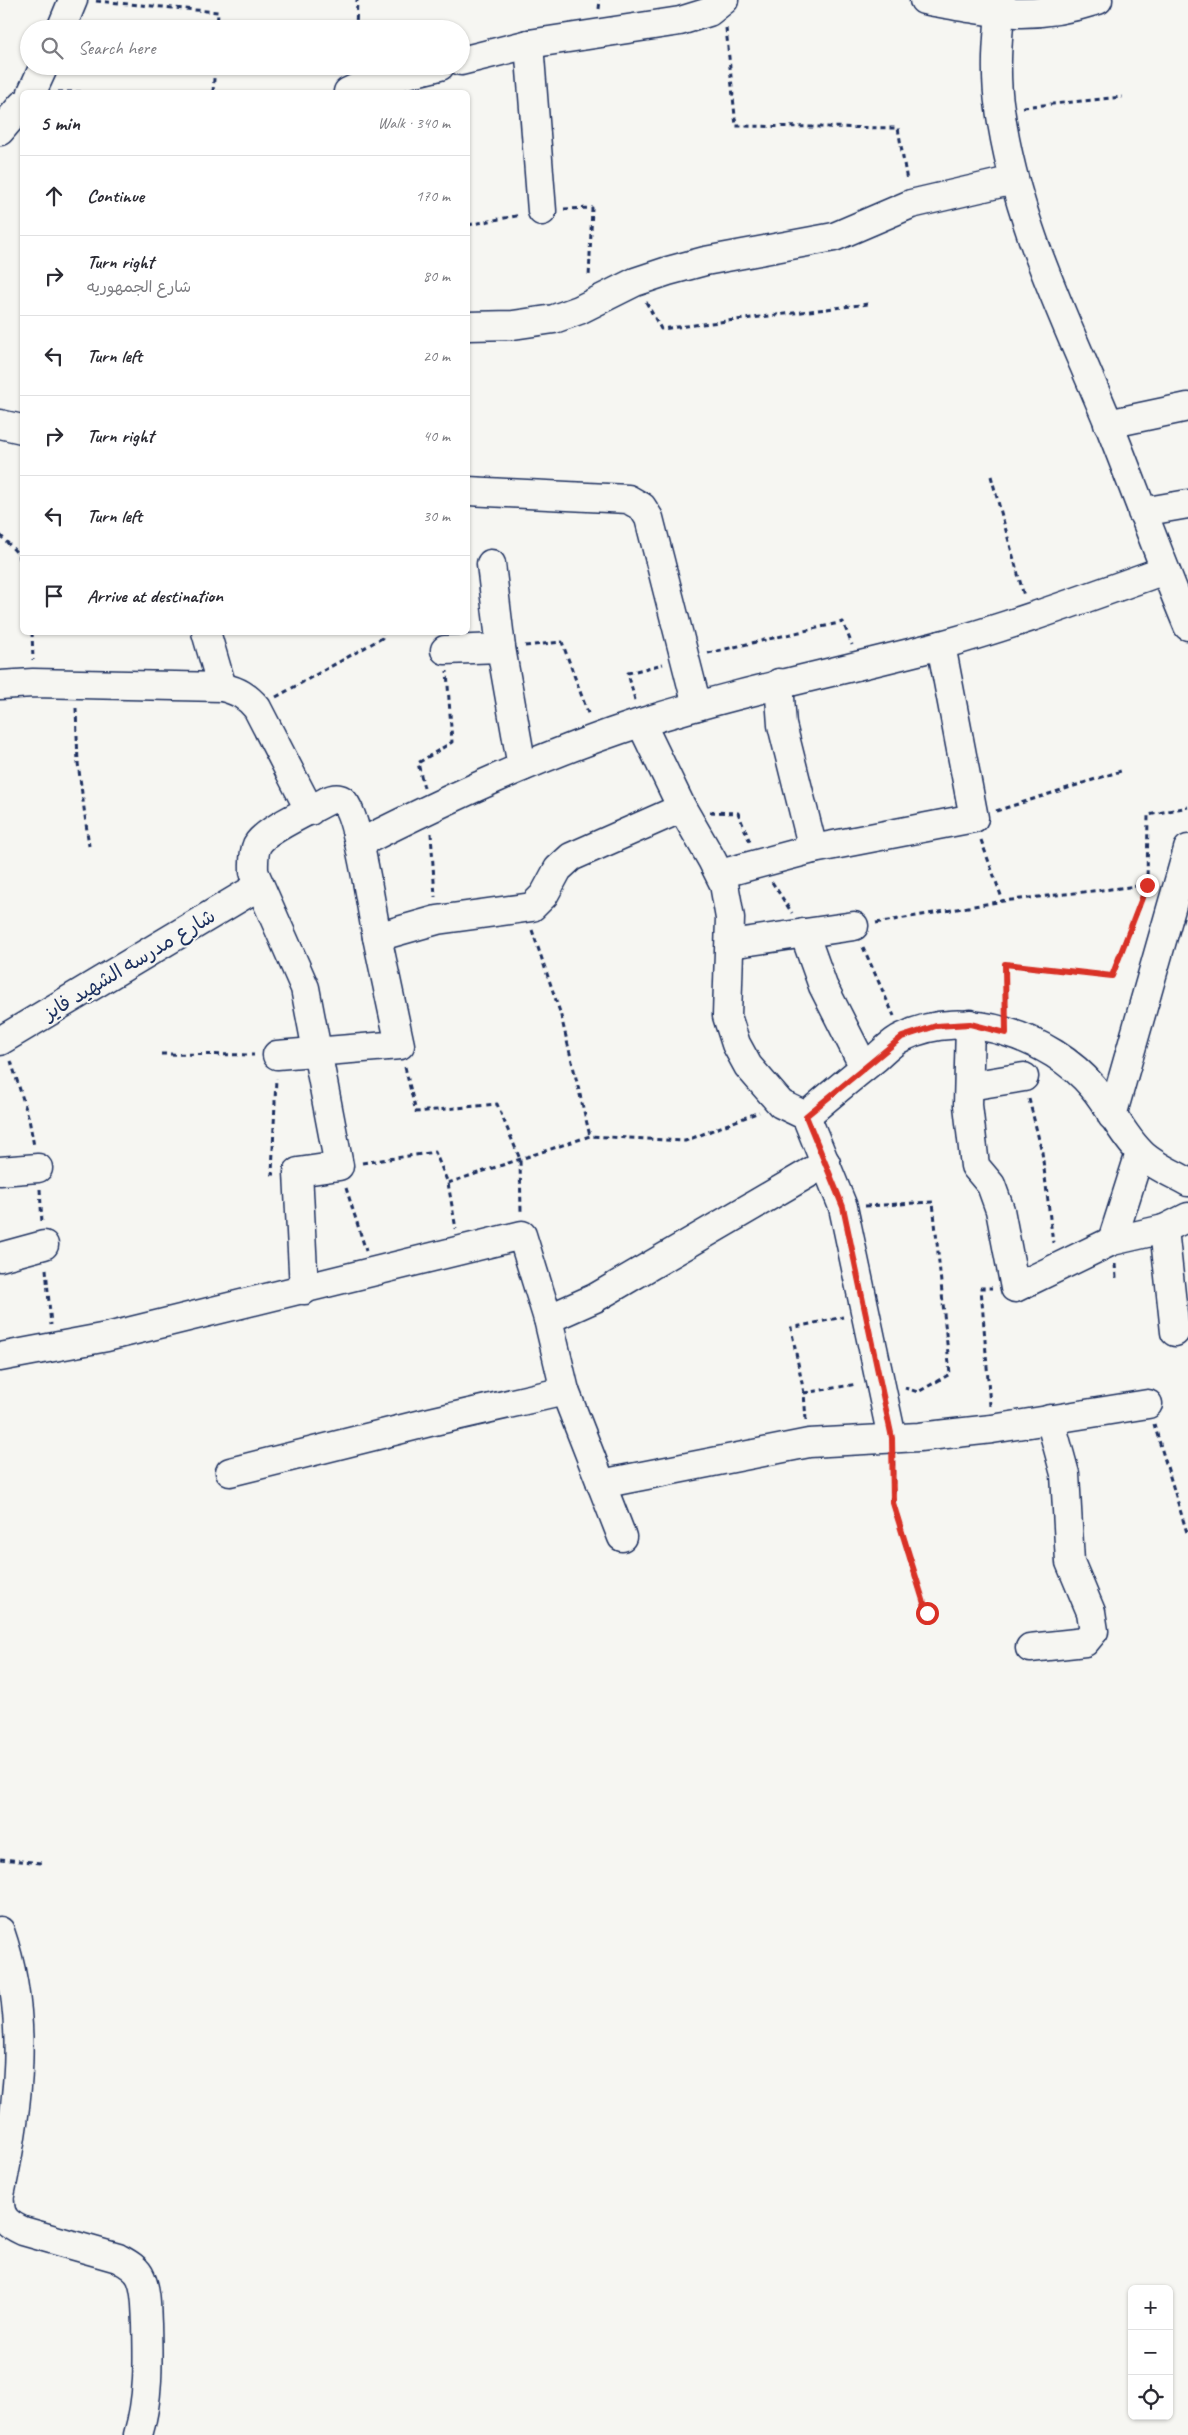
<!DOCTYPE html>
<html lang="en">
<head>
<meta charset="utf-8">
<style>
  body { margin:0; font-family:Caveat,"Playpen Sans Arabic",sans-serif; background:#f2f2f3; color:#2b2b33 }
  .controls { position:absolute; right:15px; bottom:15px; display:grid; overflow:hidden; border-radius:8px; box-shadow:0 1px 4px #0004 }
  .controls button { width:45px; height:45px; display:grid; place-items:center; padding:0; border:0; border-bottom:1px solid #e1e1e2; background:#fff; color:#2b2b33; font:25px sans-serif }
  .stop { position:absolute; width:15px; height:15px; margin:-11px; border:4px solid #d93025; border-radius:50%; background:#fff }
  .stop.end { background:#d93025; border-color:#fff; box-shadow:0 1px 5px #0008 }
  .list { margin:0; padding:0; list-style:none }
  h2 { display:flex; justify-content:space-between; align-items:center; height:65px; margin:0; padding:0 20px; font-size:21px }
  h2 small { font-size:16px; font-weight:400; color:#7c7c81 }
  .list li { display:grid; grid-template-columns:32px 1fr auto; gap:15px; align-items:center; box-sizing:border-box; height:80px; padding:0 20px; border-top:1px solid #e1e1e2 }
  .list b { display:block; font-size:19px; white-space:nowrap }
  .list p { margin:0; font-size:16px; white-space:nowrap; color:#7c7c81 }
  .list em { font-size:16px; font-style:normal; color:#7c7c81 }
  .icon { flex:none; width:28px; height:28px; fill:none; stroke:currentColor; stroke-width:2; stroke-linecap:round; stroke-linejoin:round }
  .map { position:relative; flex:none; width:1188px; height:2435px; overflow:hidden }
  .search { position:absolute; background:#fff; box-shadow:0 1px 4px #0004; left:20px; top:20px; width:450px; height:55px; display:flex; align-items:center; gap:12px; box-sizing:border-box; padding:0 18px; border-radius:28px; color:#7c7c81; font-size:19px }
  .panel { position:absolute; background:#fff; box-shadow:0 1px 4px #0004; left:20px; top:90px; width:450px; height:545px; border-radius:8px }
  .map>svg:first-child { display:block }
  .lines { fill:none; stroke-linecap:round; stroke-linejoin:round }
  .minor-casing { stroke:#1b2f5e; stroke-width:31 }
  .path { stroke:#1b2f5e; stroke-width:3; stroke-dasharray:5 4; stroke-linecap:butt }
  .minor { stroke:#f6f6f2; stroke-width:28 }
  .route { stroke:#d93025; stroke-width:6 }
  .labels { text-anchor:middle; stroke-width:4; stroke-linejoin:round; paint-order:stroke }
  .street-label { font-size:20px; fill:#1b2f5e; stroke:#f6f6f2 }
</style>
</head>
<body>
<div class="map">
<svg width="1188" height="2435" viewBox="0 0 1188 2435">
  <rect width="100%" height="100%" fill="#f6f6f2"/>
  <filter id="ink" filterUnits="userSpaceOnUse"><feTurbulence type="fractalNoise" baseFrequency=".02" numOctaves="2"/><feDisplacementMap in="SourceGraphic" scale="10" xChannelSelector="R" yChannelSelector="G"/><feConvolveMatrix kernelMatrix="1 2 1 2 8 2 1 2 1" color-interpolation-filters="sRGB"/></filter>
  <g filter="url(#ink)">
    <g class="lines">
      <g class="minor-casing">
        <g id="minor">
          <path d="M924 0C991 12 1030 22 1098 0"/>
          <path d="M1001 0C998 36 994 73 1000 109 1015 220 1066 320 1108 422 1135 490 1160 559 1188 626"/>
          <path d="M61 29 73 0"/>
          <path d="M529 44 542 211"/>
          <path d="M461 61 529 44 680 21 709 12 724 0"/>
          <path d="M32 92 44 66"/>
          <path d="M348 92 363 85 440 66"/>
          <path d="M0 131 22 105"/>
          <path d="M468 326 513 325 554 319 579 310 635 282 668 271 705 261 834 237 911 204 1014 180"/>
          <path d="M0 424 22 429"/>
          <path d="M1108 424 1188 407"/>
          <path d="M468 491 628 499 642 507 649 518 697 706"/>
          <path d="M1142 512 1188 504"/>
          <path d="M491 564 501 648 522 767"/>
          <path d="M206 632 222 687"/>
          <path d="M445 650 501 648"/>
          <path d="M779 683 782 725 813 849"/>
          <path d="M0 685 33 683 222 687C238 691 247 696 257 708L310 811"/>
          <path d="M641 723 682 808 712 860 724 884 730 918 727 1016 736 1044 748 1066 781 1104 806 1116 843 1207 892 1438"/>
          <path d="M360 843C451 797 544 754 643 722 741 691 842 671 941 645 1017 624 1091 596 1165 570"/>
          <path d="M720 874 813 849 974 818 941 645"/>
          <path d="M804 933 823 986 864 1067"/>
          <path d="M730 944 854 926"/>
          <path d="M970 1024 968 1105 975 1166 991 1185 1000 1210 1015 1288 1112 1241 1164 1229 1188 1217"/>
          <path d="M0 1041 259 886"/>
          <path d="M277 1055 400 1045 377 937 437 920 532 907 544 895 558 869 571 857 682 808"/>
          <path d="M969 1086 1024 1077"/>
          <path d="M806 1116C829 1096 852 1077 876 1058 884 1051 893 1041 903 1037 964 1006 1051 1037 1093 1087 1110 1107 1121 1133 1140 1152 1152 1165 1172 1173 1188 1182"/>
          <path d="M1112 1116 1188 849"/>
          <path d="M0 1171 38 1168"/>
          <path d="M1164 1229 1175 1332"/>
          <path d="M1112 1241 1140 1153"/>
          <path d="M0 1257 44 1245"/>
          <path d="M304 1290 298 1172 339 1166 305 988 254 872C254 863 253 854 257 845 265 830 311 810 327 801 332 799 337 797 342 800 358 812 372 913 377 937"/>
          <path d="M548 1319 595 1298 826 1163"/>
          <path d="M0 1357 107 1337 522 1235 548 1319 565 1391 622 1537"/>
          <path d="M230 1472 430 1422 565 1391"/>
          <path d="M601 1484 809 1443 919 1437 992 1429 1148 1404"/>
          <path d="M1030 1648 1085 1642 1094 1631 1091 1612 1070 1562 1065 1474 1050 1419"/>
          <path d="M0 1931C30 2017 19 2107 0 2195"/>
          <path d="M0 2203C0 2219 10 2225 23 2231L118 2258C127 2263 137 2268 141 2278 147 2292 146 2309 147 2324 148 2362 149 2398 138 2435"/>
        </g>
      </g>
      <g class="path">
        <path d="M96 1 218 12 217 29"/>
        <path d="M599 9 600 0"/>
        <path d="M726 28 736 126 898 128 907 181"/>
        <path d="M356 29 357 0"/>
        <path d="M58 92H85"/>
        <path d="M213 92 215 66"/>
        <path d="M1023 107 1122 97"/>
        <path d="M564 209 592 208 589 278"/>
        <path d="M468 225 521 215"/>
        <path d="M646 302 661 329 868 304"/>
        <path d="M991 476 1024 596"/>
        <path d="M0 535 19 555 22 566"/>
        <path d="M32 632 33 660"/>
        <path d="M525 646 562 642 589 716"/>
        <path d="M708 653 843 622 852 645"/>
        <path d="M276 697 382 638 383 632"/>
        <path d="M635 700 628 673 663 664"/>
        <path d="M76 708 78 763 89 846"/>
        <path d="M424 788 418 763 452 742 447 671"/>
        <path d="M996 811 1124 770"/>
        <path d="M710 812 738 813 750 842"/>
        <path d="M431 833 435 897"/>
        <path d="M981 840 1003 901"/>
        <path d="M772 882 792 913"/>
        <path d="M876 923 1003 901 1147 885"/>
        <path d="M532 930 560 1012 590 1136"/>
        <path d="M863 947 894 1016"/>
        <path d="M1006 1010 1005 964 1112 976 1147 885 1148 815 1188 807"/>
        <path d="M161 1054 254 1055"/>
        <path d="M11 1061 29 1119 34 1146"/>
        <path d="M405 1067 416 1112 497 1104 520 1159 521 1212"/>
        <path d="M1029 1099 1042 1152 1053 1243"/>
        <path d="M362 1163 435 1152 448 1183 456 1229"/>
        <path d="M275 1174H272L276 1078"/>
        <path d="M448 1183 590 1136 685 1141 759 1112"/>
        <path d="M346 1188 366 1251"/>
        <path d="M40 1189 42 1223"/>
        <path d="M865 1206 933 1202 950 1374 918 1392 905 1388"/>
        <path d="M1115 1264 1116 1278"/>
        <path d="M46 1269 51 1325"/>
        <path d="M804 1393 857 1384"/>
        <path d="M990 1406 981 1288H992"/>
        <path d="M806 1420 804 1393 791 1328 843 1317"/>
        <path d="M1154 1424 1188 1536"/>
        <path d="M893 1461V1503L927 1613"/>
        <path d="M0 1859 42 1863"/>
      </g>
      <use href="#minor" class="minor"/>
    </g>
  </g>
  <g class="lines" filter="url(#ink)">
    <path class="route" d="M927 1613 893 1503 892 1438 843 1207 806 1116 902 1037 936 1026 970 1024 1006 1033 1005 964 1112 976 1147 885"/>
  </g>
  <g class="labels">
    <g class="street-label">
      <text transform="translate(129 964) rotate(-31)" y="7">شارع مدرسه الشهيد فايز</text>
    </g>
  </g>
</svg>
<div class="controls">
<button>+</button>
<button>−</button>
<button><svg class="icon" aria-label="locate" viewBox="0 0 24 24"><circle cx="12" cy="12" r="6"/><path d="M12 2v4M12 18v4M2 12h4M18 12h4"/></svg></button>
</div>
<div class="stop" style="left:927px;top:1613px"></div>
<div class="stop end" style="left:1147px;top:885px"></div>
<div class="search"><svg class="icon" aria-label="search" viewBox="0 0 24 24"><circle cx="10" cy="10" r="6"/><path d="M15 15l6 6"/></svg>Search here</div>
<section class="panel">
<h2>5 min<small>Walk · 340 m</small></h2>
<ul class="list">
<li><svg class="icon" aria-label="ahead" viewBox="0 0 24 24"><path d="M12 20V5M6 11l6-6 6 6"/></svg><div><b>Continue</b></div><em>170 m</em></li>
<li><svg class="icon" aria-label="right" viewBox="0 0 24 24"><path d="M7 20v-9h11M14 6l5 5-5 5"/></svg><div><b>Turn right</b><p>شارع الجمهوريه</p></div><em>80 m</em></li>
<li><svg class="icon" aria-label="left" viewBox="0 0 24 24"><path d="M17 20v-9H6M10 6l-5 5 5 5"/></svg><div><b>Turn left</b></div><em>20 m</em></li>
<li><svg class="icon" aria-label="right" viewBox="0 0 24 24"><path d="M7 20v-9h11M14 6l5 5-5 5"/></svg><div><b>Turn right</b></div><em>40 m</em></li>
<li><svg class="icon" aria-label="left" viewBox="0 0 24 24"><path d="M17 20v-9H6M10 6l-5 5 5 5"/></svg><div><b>Turn left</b></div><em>30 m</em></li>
<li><svg class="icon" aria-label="arrive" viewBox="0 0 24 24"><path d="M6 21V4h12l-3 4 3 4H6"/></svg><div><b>Arrive at destination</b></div></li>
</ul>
</section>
</div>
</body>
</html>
